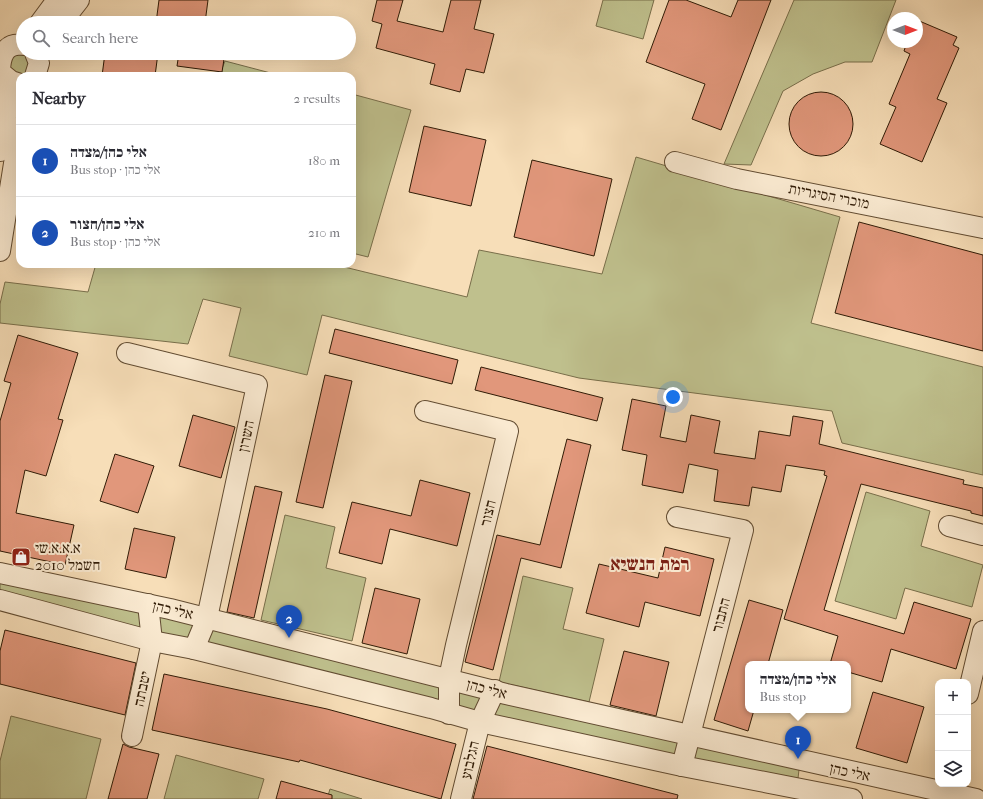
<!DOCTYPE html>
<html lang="en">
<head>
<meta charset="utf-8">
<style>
  body { margin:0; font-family:"IM FELL French Canon","Frank Ruhl Libre",serif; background:#f7f7f7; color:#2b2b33 }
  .controls { position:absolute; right:12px; bottom:12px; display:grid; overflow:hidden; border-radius:8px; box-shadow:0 4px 16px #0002 }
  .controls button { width:36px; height:36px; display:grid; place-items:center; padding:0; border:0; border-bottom:1px solid #e1e1e2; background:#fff; color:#2b2b33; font:20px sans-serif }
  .compass { position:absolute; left:887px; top:12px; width:36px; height:36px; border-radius:50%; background:#fff; box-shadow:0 4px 16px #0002; rotate:90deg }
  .you { position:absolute; left:673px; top:397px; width:14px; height:14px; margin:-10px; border:3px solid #fff; border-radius:50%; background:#1a73e8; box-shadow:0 0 0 6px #1a73e833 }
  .badge { display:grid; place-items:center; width:26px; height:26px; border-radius:50%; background:#2563eb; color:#fff; font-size:13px; font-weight:700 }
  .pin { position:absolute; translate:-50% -33px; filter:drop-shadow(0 1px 2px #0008) }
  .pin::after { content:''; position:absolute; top:21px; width:14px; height:12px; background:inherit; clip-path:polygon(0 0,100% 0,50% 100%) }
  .popup { position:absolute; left:745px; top:661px; width:106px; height:52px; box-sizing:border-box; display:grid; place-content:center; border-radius:8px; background:#fff; filter:drop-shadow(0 1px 3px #0005); font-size:13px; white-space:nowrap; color:#7c7c81 }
  .popup b { font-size:15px; color:#2b2b33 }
  .popup::after { content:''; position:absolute; left:50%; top:100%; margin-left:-8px; border:8px solid transparent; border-top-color:#fff }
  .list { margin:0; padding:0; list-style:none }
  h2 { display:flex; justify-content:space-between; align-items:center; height:52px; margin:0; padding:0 16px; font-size:17px }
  h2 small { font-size:13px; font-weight:400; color:#7c7c81 }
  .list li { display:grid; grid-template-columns:26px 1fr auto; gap:12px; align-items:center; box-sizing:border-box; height:72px; padding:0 16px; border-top:1px solid #e1e1e2 }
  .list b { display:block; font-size:15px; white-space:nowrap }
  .list p { margin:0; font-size:13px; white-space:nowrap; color:#7c7c81 }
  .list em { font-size:13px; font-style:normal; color:#7c7c81 }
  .icon { flex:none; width:22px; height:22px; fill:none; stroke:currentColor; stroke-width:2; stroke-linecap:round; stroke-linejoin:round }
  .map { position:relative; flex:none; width:983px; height:799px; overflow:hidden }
  .search { position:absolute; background:#fff; box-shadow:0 4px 16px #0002; left:16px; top:16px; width:340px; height:44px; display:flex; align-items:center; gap:10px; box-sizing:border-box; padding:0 14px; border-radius:22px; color:#7c7c81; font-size:15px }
  .panel { position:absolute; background:#fff; box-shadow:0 4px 16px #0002; left:16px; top:72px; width:340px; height:196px; border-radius:12px }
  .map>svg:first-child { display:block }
  .green { fill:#bfc08d; stroke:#786e4a }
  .building { fill:#e1977b; stroke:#301b06 }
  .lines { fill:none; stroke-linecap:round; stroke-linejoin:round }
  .minor-casing { stroke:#624c32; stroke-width:22 }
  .minor { stroke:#faead1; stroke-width:20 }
  .labels { text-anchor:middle; stroke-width:4; stroke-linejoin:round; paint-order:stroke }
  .street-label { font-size:15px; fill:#301b06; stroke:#faead1 }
  .poi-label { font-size:15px; fill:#301b06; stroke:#faead1; text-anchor:start }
  .district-label { font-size:19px; font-weight:bold; fill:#7a1f14; stroke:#faead1 }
</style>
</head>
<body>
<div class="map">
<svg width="983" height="799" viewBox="0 0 983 799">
  <rect width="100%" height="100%" fill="#f7deb8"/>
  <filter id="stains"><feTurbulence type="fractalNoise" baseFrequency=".005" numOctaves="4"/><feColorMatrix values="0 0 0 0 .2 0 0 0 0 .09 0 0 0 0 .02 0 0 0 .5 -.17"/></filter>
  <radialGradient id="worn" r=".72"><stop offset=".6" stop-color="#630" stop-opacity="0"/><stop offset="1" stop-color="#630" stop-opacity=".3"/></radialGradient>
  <g class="green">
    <path d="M603 0H654L643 39 596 26Z"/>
    <path d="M794 0H896L872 62H845L813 74 783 91 751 165 724 164Z"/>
    <path d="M21 51 30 56 28 76 17 79 5 61Z"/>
    <path d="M225 61 282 76H219Z"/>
    <path d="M352 94 411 110 368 257 352 253Z"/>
    <path d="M636 157 840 217 811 323 983 367V475L842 443 832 411 579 378 322 315 307 375 229 356 241 308 203 299 188 344 0 323V304L5 282 88 292 96 264H332L467 297 479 250 602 274Z"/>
    <path d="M866 492 930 511 921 546 983 565 972 607 905 588 896 619 835 601Z"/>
    <path d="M285 515 335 527 326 568 366 578 352 641 261 620Z"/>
    <path d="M0 573 800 761 797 787 0 600Z"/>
    <path d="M523 576 573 588 563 629 604 639 589 702 499 682Z"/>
    <path d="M11 716 101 739 86 799H0V761Z"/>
    <path d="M176 755 264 779 258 799H164Z"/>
    <path d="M330 789 362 799H327Z"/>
  </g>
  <g class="building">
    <path d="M159 0H208L205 23H156Z"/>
    <path d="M377 0H403L397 21 443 32 451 0H481L474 29 494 34 484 73 466 69 460 92 430 84 435 64 376 48 382 24 372 21Z"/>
    <path d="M669 0H686L731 17 738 0H771L721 130 692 119 705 84 646 62Z"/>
    <path d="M917 20 957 37 953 45 959 48 937 99 947 103 922 162 880 144 896 107 889 104 910 54 904 51 907 42H917Z"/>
    <path d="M105 53H158L155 76H102Z"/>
    <path d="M179 53H225L222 72 177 66Z"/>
    <circle cx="821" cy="124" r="32"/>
    <path d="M424 126 486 140 471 206 409 192Z"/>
    <path d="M532 160 612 179 594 256 514 237Z"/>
    <path d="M859 222 983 255V351L835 313Z"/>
    <path d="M335 329 458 360 452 384 329 353Z"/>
    <path d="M18 335 78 353 58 419 63 420 46 476 25 470 16 513 74 525 65 565 0 551V421L11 383 4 381Z"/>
    <path d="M481 367 603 398 597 421 475 390Z"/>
    <path d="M325 375 352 381 323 508 296 502Z"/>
    <path d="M632 399 666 406 660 437 686 442 691 415 720 421 714 453 755 459 759 431 790 436 793 416 823 421 819 444 964 480 963 484 983 488V516L971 513V511L861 484 824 610 904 634 914 602 971 619 956 669 891 649 882 682 848 672V664H830L838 636 784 619 827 476 824 475 825 471 786 465 781 492 752 487 749 506 714 501 718 470 689 464 683 493 642 485 647 455 622 450Z"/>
    <path d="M193 415 235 427 221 478 179 466Z"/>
    <path d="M567 439 591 445 561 568 521 558 493 670 465 662 497 535 540 545Z"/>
    <path d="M115 454 154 466 138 513 100 501Z"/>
    <path d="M420 480 470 493 457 546 390 529 382 564 339 553 352 502 411 516Z"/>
    <path d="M255 486 282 492 254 618 227 612Z"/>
    <path d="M134 528 175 537 166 578 125 569Z"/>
    <path d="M665 547 714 559 700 616 645 602 639 627 586 613 599 564 658 578Z"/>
    <path d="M375 588 420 599 407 654 362 643Z"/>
    <path d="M749 600 783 610 768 664H748V710H754L748 731 714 720Z"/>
    <path d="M5 630 136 663 125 715 0 684V651Z"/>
    <path d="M624 651 669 662 656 716 610 705Z"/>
    <path d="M164 674 327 709 456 744 441 799 300 760 299 762 152 730Z"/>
    <path d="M873 692 924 707 907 763 856 748Z"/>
    <path d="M123 744 129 747 159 754 147 799H108Z"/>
    <path d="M487 746 678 795 677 799H473Z"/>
    <path d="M281 781 332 795V799H276Z"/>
  </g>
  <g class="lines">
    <g class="minor-casing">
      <g id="minor">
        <path d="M40 23 57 0"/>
        <path d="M61 23 79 0"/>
        <path d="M35 76 39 63 35 53"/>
        <path d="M20 84 11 81 0 72C0 57 5 42 23 45"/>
        <path d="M0 151 8 104 5 77"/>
        <path d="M675 162 737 179 983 228"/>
        <path d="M0 251 20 126"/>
        <path d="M127 353 257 385 207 618 194 649"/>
        <path d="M425 411 508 431 456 645 449 678V714"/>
        <path d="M677 517 743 530 682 766"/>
        <path d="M949 526 983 535"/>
        <path d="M0 573 170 609 506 694 976 799"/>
        <path d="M0 600 152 641 194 649 431 708 480 722 682 766 852 799"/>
        <path d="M968 694 983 631"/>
        <path d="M132 736 152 641 148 604"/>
        <path d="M461 799 480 722 495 690"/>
      </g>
    </g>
    <use href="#minor" class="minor"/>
  </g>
  <defs>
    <g id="shop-square" transform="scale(1)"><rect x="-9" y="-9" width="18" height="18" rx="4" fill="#8f2418" stroke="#faead1"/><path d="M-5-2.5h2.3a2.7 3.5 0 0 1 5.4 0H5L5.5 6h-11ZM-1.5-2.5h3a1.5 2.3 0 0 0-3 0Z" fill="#fff"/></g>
  </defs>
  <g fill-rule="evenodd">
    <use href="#shop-square" x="21" y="557"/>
  </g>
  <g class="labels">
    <g class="street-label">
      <text transform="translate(829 196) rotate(11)" y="5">מוכרי הסיגריות</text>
      <text transform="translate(246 436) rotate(-78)" y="5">השרון</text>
      <text transform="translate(488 513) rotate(-76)" y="5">חצור</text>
      <text transform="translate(173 610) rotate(13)" y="5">אלי כהן</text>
      <text transform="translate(721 615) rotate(-75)" y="5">התבור</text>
      <text transform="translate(142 689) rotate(-78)" y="5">יטבתה</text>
      <text transform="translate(487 689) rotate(15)" y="5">אלי כהן</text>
      <text transform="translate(470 760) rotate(-77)" y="5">הגלבוע</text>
      <text transform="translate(850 772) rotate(12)" y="5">אלי כהן</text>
    </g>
    <g class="poi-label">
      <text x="35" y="553">א.א.א.שי<tspan x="35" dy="17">חשמל 2010</tspan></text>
    </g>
    <g class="district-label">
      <text x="650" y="570">רמת הנשיא</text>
    </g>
  </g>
  <rect width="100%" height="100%" filter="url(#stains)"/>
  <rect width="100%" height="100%" fill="url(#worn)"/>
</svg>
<div class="controls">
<button>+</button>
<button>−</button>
<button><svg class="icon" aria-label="layers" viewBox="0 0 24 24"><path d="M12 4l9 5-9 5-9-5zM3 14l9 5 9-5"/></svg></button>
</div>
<svg class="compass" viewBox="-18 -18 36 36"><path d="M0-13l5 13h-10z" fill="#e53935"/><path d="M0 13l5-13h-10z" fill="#7c7c81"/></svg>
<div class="you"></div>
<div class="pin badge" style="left:798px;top:759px;background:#1a4fb4">1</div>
<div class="popup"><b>אלי כהן/מצדה</b>Bus stop</div>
<div class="pin badge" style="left:289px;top:638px;background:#1a4fb4">2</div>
<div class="search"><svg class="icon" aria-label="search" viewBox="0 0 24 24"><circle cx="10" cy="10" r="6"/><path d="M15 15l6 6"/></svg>Search here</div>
<section class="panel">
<h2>Nearby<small>2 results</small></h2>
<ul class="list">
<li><span class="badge" style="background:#1a4fb4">1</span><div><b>אלי כהן/מצדה</b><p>Bus stop · אלי כהן</p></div><em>180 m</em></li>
<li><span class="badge" style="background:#1a4fb4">2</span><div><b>אלי כהן/חצור</b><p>Bus stop · אלי כהן</p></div><em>210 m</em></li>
</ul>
</section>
</div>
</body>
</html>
